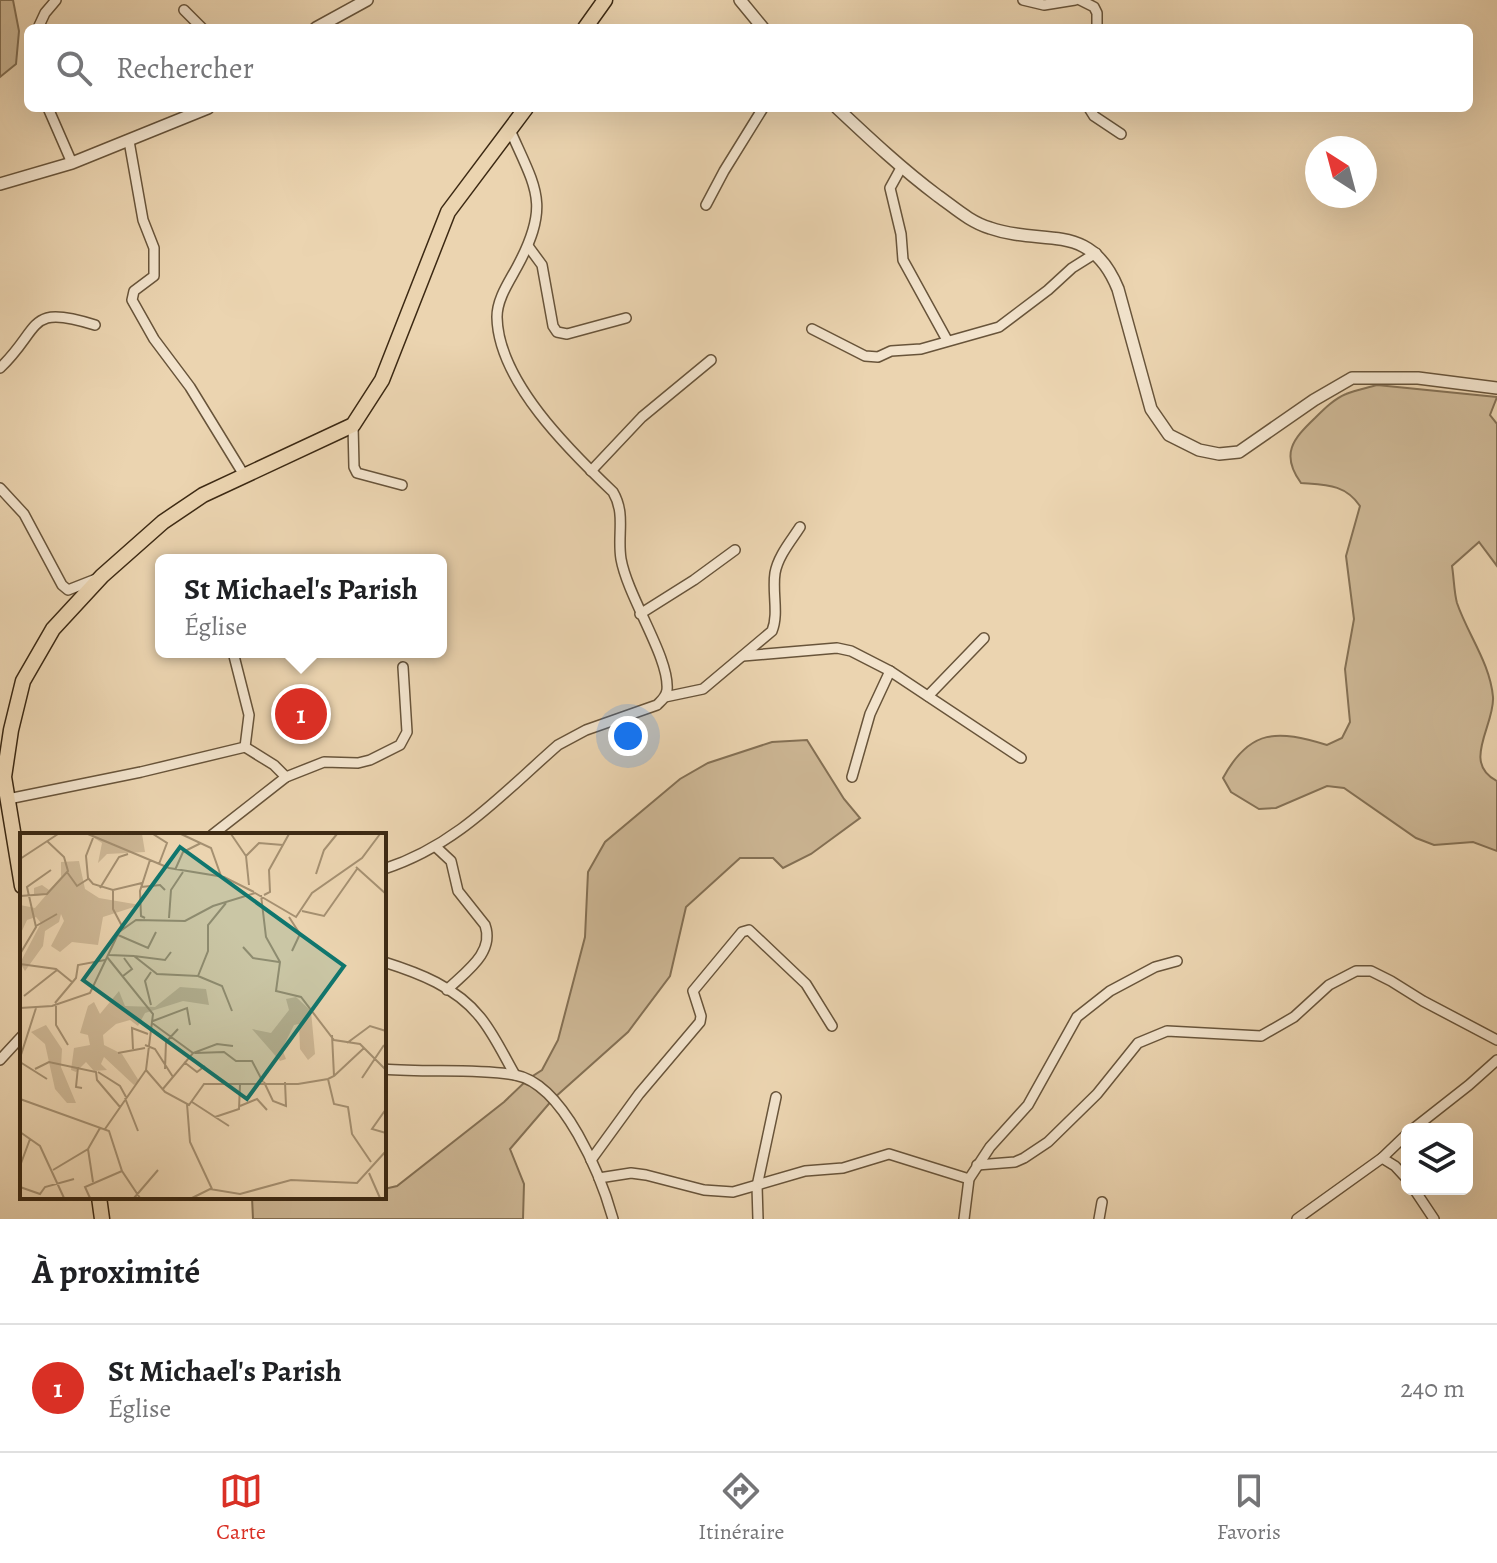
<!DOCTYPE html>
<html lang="fr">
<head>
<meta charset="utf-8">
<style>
  body { margin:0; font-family:Alegreya,serif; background:#f6f6f6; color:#202124 }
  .controls { position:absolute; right:24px; bottom:24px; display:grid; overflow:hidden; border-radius:12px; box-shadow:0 8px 32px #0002 }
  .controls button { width:72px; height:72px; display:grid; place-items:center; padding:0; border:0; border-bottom:2px solid #e0e0e0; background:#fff; color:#202124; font:40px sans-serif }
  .compass { position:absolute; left:1305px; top:136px; width:72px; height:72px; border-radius:50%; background:#fff; box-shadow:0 8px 32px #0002; rotate:324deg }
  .you { position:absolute; left:628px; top:736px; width:28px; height:28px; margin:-20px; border:6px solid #fff; border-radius:50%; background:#1a73e8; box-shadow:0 0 0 12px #1a73e833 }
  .badge { display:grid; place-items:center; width:52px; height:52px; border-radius:50%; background:#d93025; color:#fff; font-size:26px; font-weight:700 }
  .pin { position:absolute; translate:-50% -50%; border:4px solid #fff; box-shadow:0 2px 8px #0006 }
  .popup { position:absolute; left:155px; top:554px; width:292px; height:104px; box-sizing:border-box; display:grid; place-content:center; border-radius:12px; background:#fff; filter:drop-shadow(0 2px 6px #0005); font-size:26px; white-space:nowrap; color:#757577 }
  .popup b { font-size:30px; color:#202124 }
  .popup::after { content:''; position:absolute; left:50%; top:100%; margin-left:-16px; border:16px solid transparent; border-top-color:#fff }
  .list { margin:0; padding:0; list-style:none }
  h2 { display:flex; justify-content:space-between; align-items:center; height:104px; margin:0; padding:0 32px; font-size:34px }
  h2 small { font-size:26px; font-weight:400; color:#757577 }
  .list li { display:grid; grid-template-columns:52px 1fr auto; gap:24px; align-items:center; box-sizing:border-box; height:128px; padding:0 32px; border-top:2px solid #e0e0e0 }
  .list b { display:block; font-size:30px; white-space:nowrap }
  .list p { margin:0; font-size:26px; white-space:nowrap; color:#757577 }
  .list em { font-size:26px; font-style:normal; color:#757577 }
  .icon { flex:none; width:44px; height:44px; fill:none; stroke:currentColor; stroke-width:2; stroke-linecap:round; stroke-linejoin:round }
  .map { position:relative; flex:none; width:1497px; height:1219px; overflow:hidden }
  .search { position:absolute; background:#fff; box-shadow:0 8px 32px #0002; left:24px; right:24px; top:24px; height:88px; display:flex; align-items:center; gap:20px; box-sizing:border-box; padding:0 28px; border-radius:12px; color:#757577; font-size:30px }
  .sheet { height:232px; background:#fff }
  nav { display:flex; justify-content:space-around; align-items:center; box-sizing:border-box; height:112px; border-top:2px solid #e0e0e0; background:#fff; font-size:22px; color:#757577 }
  nav a { display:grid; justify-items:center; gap:4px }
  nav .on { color:#d93025 }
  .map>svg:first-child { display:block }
  .green { fill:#cdb795; stroke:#847054; stroke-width:2 }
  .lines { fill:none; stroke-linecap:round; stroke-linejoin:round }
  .minor-casing { stroke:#68543a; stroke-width:12 }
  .tertiary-casing { stroke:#68543a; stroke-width:14 }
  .trunk-casing { stroke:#3c2913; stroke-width:17 }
  .minor { stroke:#f2e3cc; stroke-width:9 }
  .tertiary { stroke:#f2e3cc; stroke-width:11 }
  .trunk { stroke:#ebd4b0; stroke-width:14 }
  .inset-road { fill:none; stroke:#a59071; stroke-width:2 }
  .view { fill:#0f766e; fill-opacity:0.15; stroke:#0f766e; stroke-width:4 }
  .inset-edge { fill:none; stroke:#3c2913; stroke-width:4 }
</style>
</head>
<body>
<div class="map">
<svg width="1497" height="1219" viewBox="0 0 1497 1219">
  <rect width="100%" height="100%" fill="#ebd4b0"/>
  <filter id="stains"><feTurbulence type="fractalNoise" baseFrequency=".0025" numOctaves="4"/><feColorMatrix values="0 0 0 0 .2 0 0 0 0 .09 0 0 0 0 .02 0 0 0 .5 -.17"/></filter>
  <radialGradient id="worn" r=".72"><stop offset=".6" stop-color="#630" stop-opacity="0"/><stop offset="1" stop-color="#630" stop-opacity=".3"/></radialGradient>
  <g class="green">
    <path d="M0 0H13L19 31 16 64 0 77Z"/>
    <path d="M1377 385 1497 397 1490 415 1497 424V566L1479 542 1452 566C1454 578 1454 592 1457 603 1468 635 1490 663 1493 697 1495 725 1461 763 1497 781V851L1473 842 1434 845 1416 838 1344 788 1327 786 1276 808 1259 809 1231 792 1223 778C1250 728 1278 730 1327 745L1342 738 1350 722 1345 669 1354 619 1346 556 1360 506C1345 484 1326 485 1301 483 1280 454 1293 439 1315 418 1324 409 1334 399 1346 394 1355 390 1367 388 1377 385Z"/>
    <path d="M807 740 844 799 860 818 811 854 783 868 773 858H740L686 907 670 976 628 1032 553 1099 510 1149 524 1184 523 1219H253L252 1197H384V1189L397 1186 504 1102 528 1079 542 1070 558 1040 585 937 588 872 605 842 680 779 708 763 772 742Z"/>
  </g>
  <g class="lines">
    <g class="minor-casing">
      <g id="minor">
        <path d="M1023 0 1044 5 1075 0"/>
        <path d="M1080 0 1094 7 1097 13V28"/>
        <path d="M184 10 202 28"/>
        <path d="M38 28 45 13 56 0"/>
        <path d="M48 108 72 163"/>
        <path d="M1089 108 1094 116 1121 134"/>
        <path d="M129 141 143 220 154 248V276L134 291 132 300 154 339 190 387 244 475"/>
        <path d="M901 168 890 188 901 234 903 260 947 340"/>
        <path d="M706 205 724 171 763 108"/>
        <path d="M528 246 542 265 553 326 557 332 567 334 626 318"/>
        <path d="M812 329 865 356 878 357 891 351 921 349 999 327 1048 290 1072 268 1096 253"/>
        <path d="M0 368C42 328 26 303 95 325"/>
        <path d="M353 425 354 467 357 473 402 485"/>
        <path d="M591 471 642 417 711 360"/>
        <path d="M0 488 24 514 62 585 68 590 96 579"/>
        <path d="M640 614 694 580 735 550"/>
        <path d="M743 656 837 648 851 651 890 671 1021 758"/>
        <path d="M928 696 984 638"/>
        <path d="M665 697 703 689 772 631C779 614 772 592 775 573 778 556 791 541 800 527"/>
        <path d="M245 747 274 765 286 777"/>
        <path d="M852 777 870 714 890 671"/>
        <path d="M8 799 141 772 245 747 249 715 233 652"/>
        <path d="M212 835 286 777 324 762 358 763 370 760 400 745 407 732 403 667"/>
        <path d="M436 847 451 861 458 891 485 925C495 953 465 972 447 990"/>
        <path d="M384 869C456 846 502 794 558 745L586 730 657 705C662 700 666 697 667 690 670 658 628 598 621 559 617 535 626 514 613 492 570 451 498 381 497 317 497 299 509 282 517 267 551 204 536 189 510 130"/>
        <path d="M384 962C419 973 456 987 480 1017 494 1034 504 1056 515 1075"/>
        <path d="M0 1060 22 1036"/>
        <path d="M384 1069C425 1073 476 1068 515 1075 564 1084 601 1176 613 1219"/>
        <path d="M1413 1129 1469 1085 1497 1060"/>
        <path d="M1382 1158 1395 1166 1407 1179"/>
        <path d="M591 1160 639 1094 700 1022 701 1016 693 991 742 932 749 930 806 984 832 1026"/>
        <path d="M977 1165 1015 1162 1024 1158 1048 1142 1097 1094 1138 1043 1167 1031 1261 1036 1294 1017 1329 985 1356 971H1371L1391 981 1423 1001 1497 1040"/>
        <path d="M599 1178 631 1173 646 1175 704 1190 733 1192 805 1171 843 1168 889 1154 969 1179"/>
        <path d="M1414 1189 1434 1219"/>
        <path d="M758 1219 757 1186 776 1097"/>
        <path d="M964 1219 969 1179 990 1147 1028 1105 1077 1017 1110 991 1155 967 1177 961"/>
        <path d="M1099 1219 1102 1202"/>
        <path d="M1297 1219 1382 1158 1407 1134"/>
      </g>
    </g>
    <g class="tertiary-casing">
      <g id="tertiary">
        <path d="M740 0 763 28"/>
        <path d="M316 28 367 0"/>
        <path d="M837 108C870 139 902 169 938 196 955 208 970 222 990 228 1044 247 1090 220 1118 289L1151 409 1169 435 1199 450 1219 454 1239 452 1314 400 1352 378H1418L1497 388"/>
        <path d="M0 184 72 163 208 108"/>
      </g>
    </g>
    <g class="trunk-casing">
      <g id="trunk">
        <path d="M585 28 605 0"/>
        <path d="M22 886 4 777 11 730 23 681 53 629 102 576 163 522 203 495 353 425 382 380 448 212 526 108"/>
        <path d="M99 1197 102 1219"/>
      </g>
    </g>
    <use href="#minor" class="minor"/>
    <use href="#tertiary" class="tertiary"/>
    <use href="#trunk" class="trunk"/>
  </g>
  <g transform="translate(20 833)">
    <rect width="366" height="366" fill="#ebd4b0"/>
    <path d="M68 1H122L125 19 87 21 78 30 82 10ZM59 28 65 56 79 65 120 72 83 84 78 112 52 109 40 119 31 113 44 88 41 81 39 89 25 98 23 113 5 138 0 130 21 90 16 84 7 87 0 102V72L15 75 27 61 14 63V55L22 52 29 57 41 44V29ZM160 154 186 156 189 172 163 168 125 180 118 193 110 187 96 191 83 202 84 212 102 221 119 248 114 252 84 224 81 231 87 237 74 238 66 229 56 239 51 237 54 215 70 212 68 202 60 200 68 173 74 169 80 181 99 158 105 173 135 174ZM276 164 291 178 295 221 288 227 280 216 279 191 274 192 262 216 266 226 260 228 232 196 251 200 269 177 266 166ZM26 192 42 216 41 234 56 270H47L35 256 25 211 11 199Z" fill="#cdb795"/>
    <path class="inset-road" d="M68 1 149 35 204 44 234 59M133 1 147 10 139 31M161 1 191 15 201 43M211 1 226 23 229 52M73 5 66 23 68 45 73 51 93 57 122 50M226 23 239 10 263 12M0 26 38 1M336 34 366 61M155 37 163 19 181 10M47 39 57 53 68 46M296 41 304 17 317 1M121 54 140 52 145 57M80 55 99 24 108 21M93 57V76L103 95M241 62 246 104 260 129 256 158 281 164 314 207 340 211 366 237M244 62 250 59 249 37 269 1M0 63 27 61 48 38 44 24 27 8M282 78 304 83 337 36M269 84 280 101 272 118M125 85 121 83 120 58 130 27M149 85 151 57 163 39M16 93 37 81M98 102 128 115 136 99M223 114 233 125 259 129M0 121 16 94 7 54 31 37M89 122 114 123 137 141 178 143 188 118V92L206 70M114 123 145 127 151 119M0 131 36 136 52 149M131 139 125 148 131 172M103 143 112 136 104 125M178 143 202 153 212 178M4 163 37 137M35 170 56 145 58 132 85 127M36 173V192L48 212M0 175 32 173 70 160 99 99 116 87 165 88 193 73 235 60 276 84 292 60 342 25 360 1M133 188 167 175 170 192M132 190 173 220M327 210 350 193 366 198M125 212 135 216 153 244M113 216 112 195 128 201M98 220 125 215M175 220 204 219 216 228H232L243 249M0 225 16 175M0 229 27 246M164 229 177 239 185 233M58 234 56 254 62 255M15 236 29 229 76 239 77 247 100 274M145 236 146 209 158 196M126 237 145 259 169 272 184 251H278L308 246 314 243 312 202M78 239 100 253 106 264M314 243 344 215M342 245 364 212M308 246 314 271 328 274 332 301 351 329M244 249 253 268 266 273 265 249M142 257 173 220 197 211 213 213M105 265 118 298M0 266 89 298 102 338 120 365M172 269 209 293M167 271 170 309 192 356M220 273 237 266 247 277M366 276 352 296 366 300M195 284 219 276 220 251M85 296 126 237 133 181 87 124M0 299 20 313 44 365M68 316 73 349M0 333 10 306M33 337 68 316 80 295M349 340 360 365M0 354 20 361 25 354 54 346M70 365 65 354 102 338M114 365 138 337M172 365 190 356 220 361 271 347 337 350 366 318"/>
    <path class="view" d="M160 14 324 133 227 266 63 147Z"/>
    <rect width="366" height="366" class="inset-edge"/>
  </g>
  <rect width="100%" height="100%" filter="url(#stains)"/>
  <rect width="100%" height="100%" fill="url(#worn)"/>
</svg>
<div class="controls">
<button><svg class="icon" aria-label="layers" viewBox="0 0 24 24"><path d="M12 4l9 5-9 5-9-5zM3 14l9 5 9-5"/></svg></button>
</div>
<svg class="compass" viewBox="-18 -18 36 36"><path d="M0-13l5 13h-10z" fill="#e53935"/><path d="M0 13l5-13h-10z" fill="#757577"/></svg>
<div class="you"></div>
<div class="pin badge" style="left:301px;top:714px">1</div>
<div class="popup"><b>St Michael's Parish</b>Église</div>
<div class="search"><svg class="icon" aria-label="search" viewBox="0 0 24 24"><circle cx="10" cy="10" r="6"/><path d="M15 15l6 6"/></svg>Rechercher</div>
</div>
<section class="sheet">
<h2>À proximité<small></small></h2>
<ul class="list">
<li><span class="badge">1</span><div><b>St Michael's Parish</b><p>Église</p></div><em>240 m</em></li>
</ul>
</section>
<nav>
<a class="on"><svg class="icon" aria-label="map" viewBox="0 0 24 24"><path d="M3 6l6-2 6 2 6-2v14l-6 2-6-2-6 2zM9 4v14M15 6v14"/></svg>Carte</a>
<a><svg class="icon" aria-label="directions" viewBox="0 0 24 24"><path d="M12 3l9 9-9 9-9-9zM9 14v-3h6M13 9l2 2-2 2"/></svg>Itinéraire</a>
<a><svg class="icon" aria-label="saved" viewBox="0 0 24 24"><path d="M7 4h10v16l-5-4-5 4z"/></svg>Favoris</a>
</nav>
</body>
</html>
